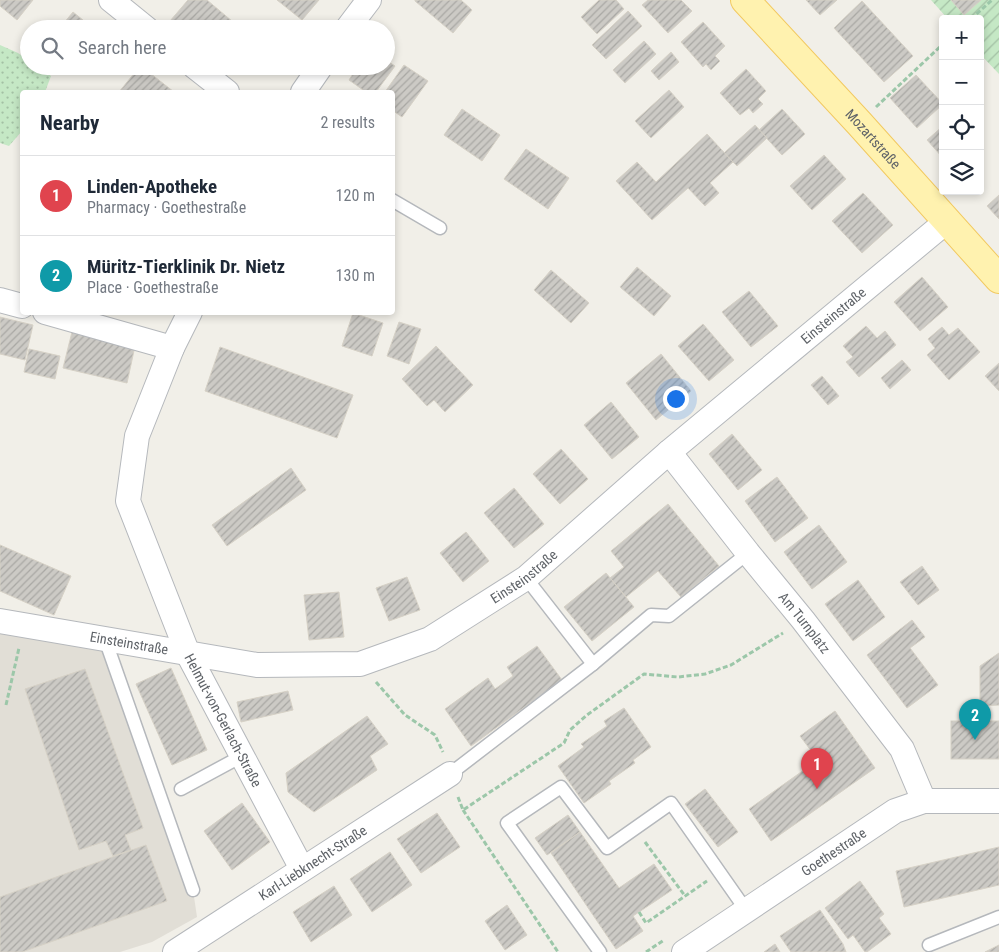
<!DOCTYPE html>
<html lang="en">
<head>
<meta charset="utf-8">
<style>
  body { margin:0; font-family:"Roboto Condensed",sans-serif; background:#f6f6f7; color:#1f2937 }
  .controls { position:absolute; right:15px; top:15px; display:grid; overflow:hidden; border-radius:5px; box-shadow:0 2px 8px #0003 }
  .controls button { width:45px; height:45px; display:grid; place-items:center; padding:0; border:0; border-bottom:1px solid #e0e1e3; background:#fff; color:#1f2937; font:25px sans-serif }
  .you { position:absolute; left:675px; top:398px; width:18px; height:18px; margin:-12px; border:4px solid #fff; border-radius:50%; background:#1a73e8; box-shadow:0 0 0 8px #1a73e833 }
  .badge { display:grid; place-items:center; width:32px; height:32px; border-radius:50%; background:#0f766e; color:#fff; font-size:16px; font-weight:700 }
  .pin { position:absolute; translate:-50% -41px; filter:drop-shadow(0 1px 2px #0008) }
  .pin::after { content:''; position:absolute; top:26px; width:18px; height:15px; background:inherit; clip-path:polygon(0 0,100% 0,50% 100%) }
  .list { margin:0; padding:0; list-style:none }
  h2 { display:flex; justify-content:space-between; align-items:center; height:65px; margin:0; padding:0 20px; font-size:21px }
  h2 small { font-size:16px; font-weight:400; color:#747a83 }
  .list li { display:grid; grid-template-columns:32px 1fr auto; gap:15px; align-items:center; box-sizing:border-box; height:80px; padding:0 20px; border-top:1px solid #e0e1e3 }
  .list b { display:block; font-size:19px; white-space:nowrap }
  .list p { margin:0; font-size:16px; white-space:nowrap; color:#747a83 }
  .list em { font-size:16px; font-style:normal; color:#747a83 }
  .icon { flex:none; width:28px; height:28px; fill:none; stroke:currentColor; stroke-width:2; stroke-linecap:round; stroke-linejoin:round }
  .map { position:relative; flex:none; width:999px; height:952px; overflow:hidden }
  .search { position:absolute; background:#fff; box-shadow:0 2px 8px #0003; left:20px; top:20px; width:375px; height:55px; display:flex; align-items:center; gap:12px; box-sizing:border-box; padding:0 18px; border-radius:28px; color:#747a83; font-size:19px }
  .panel { position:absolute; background:#fff; box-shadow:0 2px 8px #0003; left:20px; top:90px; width:375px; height:225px; border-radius:5px }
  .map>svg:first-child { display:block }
  .education { fill:#e1ded6 }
  .grass { fill:url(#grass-dots) }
  .garden { fill:url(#garden-furrows) }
  .building { fill:url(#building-hatch); stroke:#d6d1c6 }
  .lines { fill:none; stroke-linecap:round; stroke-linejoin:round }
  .service-casing { stroke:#b5b8bc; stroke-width:15 }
  .minor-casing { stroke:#b5b8bc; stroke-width:26 }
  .primary-casing { stroke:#f2c960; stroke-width:30 }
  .path { stroke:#9cc7a9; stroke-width:3; stroke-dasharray:5 2.5; stroke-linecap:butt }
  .service { stroke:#fff; stroke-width:12 }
  .minor { stroke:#fff; stroke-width:24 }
  .primary { stroke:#fff2af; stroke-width:28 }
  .labels { text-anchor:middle; stroke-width:4; stroke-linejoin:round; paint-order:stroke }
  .street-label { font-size:14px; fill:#5f6368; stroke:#fff }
</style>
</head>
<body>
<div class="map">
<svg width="999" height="952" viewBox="0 0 999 952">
  <defs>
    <pattern id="grass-dots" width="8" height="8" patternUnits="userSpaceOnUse" patternTransform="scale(1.25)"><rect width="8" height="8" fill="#c5e8c5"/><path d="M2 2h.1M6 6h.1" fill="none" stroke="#a3c0a4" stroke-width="1.8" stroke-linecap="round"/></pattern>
    <pattern id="garden-furrows" width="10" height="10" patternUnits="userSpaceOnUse" patternTransform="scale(1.25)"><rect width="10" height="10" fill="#c5e8c5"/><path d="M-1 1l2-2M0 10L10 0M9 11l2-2" fill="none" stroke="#a3c0a4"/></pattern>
    <pattern id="building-hatch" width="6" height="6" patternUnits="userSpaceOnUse" patternTransform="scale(1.25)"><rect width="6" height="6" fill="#cccac5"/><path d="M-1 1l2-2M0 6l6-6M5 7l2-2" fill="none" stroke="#a9a8a4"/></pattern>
  </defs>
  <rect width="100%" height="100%" fill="#f1efe8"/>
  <path class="education" d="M0 621 105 639 193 890 197 917 152 942 120 952H0Z"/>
  <path class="grass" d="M0 45 18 53 29 61V66H37L51 76 45 92H22V131L9 146 0 143Z"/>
  <path class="garden" d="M931 0H999V74L980 54V19H948Z"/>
  <g class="building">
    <path d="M0 0H33L17 20 0 6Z"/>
    <path d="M188 0H207L239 27 237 29H179L170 21Z"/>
    <path d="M277 0H319L302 20Z"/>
    <path d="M415 0H461L472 10 453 33 415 1Z"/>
    <path d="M599 0H616L624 9 597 34 581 17Z"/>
    <path d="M648 0H681L692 11 668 33 642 5Z"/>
    <path d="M806 0H837L820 15Z"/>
    <path d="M951 0H981L964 15Z"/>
    <path d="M862 1 913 56 884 82 834 28Z"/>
    <path d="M628 11 642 26 606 59 592 45Z"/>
    <path d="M73 12 94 29H59Z"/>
    <path d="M703 22 725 46 715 56 720 61 711 70 706 64 703 67 681 42Z"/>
    <path d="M644 41 656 54 625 83 613 70Z"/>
    <path d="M671 52 679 62 659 80 651 71Z"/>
    <path d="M386 60 395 66 376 92H366L349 80 358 66H386Z"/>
    <path d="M404 65 428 81 402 117 392 110V92H385Z"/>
    <path d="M74 66H90L84 74Z"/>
    <path d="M140 66H141L174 92H119Z"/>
    <path d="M746 69 766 91 758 99 763 104 753 113 749 108 740 115 720 93Z"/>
    <path d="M916 75 943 104 917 128 890 98Z"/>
    <path d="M669 90 684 107 651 138 635 121Z"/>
    <path d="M462 109 500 135 482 161 444 135Z"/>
    <path d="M782 109 805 134 782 155 759 130Z"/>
    <path d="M755 125 767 138 737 166 724 153Z"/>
    <path d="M943 126V158L927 140Z"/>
    <path d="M707 134 733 162 710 183 719 193 705 206 688 188 652 220 616 181 637 162 656 182Z"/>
    <path d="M526 149 569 178 548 209 504 179Z"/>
    <path d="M824 155 846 179 812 210 790 186Z"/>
    <path d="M863 193 893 225 862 253 832 221Z"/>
    <path d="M999 195V219L987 206Z"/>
    <path d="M637 267 671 296 654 316 620 287Z"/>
    <path d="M551 270 589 303 571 323 534 290Z"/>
    <path d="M922 277 948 307 920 331 894 302Z"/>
    <path d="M749 291 778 326 751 347 722 312Z"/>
    <path d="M353 313 383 323 372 356 342 346Z"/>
    <path d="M0 317 33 325 25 360 0 354Z"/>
    <path d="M399 322 421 329 409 364 387 356Z"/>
    <path d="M703 324 734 360 709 381 678 346Z"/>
    <path d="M866 326 877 338 885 331 896 345 859 377 846 362 853 357 843 346Z"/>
    <path d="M942 327 949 335 958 328 980 352 949 380 927 355 935 348 928 339Z"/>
    <path d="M72 332 135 346 127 383 63 368Z"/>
    <path d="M436 346 473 385 445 412 434 400 427 406 402 379Z"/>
    <path d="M220 347 353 395 337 438 205 391Z"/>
    <path d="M29 349 60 356 55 379 24 372Z"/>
    <path d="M661 354 691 391 656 420 626 383Z"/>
    <path d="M902 360 911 370 890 389 881 378Z"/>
    <path d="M999 363V391L985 376Z"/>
    <path d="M822 376 839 396 828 405 811 385Z"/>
    <path d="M611 402 639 437 612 459 584 425Z"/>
    <path d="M732 434 762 470 738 490 709 454Z"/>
    <path d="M561 449 588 479 560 504 533 474Z"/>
    <path d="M291 468 306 490 227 546 212 525Z"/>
    <path d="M777 477 808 518 775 542 745 501Z"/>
    <path d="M514 488 544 524 514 548 484 513Z"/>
    <path d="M668 504 719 566 681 597 658 571 626 597 610 578 624 567 611 551Z"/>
    <path d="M819 525 847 562 812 589 784 552Z"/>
    <path d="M466 532 489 561 463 582 440 553Z"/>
    <path d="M0 545 71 576 54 615 0 591Z"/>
    <path d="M922 566 939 590 918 605 900 582Z"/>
    <path d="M606 573 634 607 592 641 564 607Z"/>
    <path d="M407 577 420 610 389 621 376 588Z"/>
    <path d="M858 580 885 617 853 641 825 604Z"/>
    <path d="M339 592 344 637 309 640 304 595Z"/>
    <path d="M912 620 925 637 910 648 938 685 907 708 867 655Z"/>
    <path d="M537 646 562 680 471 746 445 709 488 678 495 689 513 676 507 667Z"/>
    <path d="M999 653V705L980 706V666Z"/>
    <path d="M171 668 207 750 172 765 136 684Z"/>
    <path d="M85 669 143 828 125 835 131 850 113 856 106 841 79 850 25 689Z"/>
    <path d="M288 691 293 710 241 722 237 702Z"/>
    <path d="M624 708 651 747 633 760 635 763 609 781 611 784 584 803 558 766 584 747 581 744 607 726 604 721Z"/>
    <path d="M835 711 875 768 771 841 749 809 818 760 800 736Z"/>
    <path d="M367 716 388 744 370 756 377 770 314 812 288 792 286 773Z"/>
    <rect x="951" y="721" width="48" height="38"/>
    <path d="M705 789 738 832 718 847 685 804Z"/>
    <path d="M242 803 270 842 232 870 204 831Z"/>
    <path d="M437 813 460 847 421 873 397 839Z"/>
    <path d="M568 815 580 832 547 855 535 838Z"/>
    <path d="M580 832 619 888 654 864 672 890 633 916 643 931 616 949 551 853Z"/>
    <path d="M146 845 167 901 22 952H0V897Z"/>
    <path d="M999 847V885L904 907 896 871Z"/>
    <path d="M390 852 412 885 372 912 350 879Z"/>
    <path d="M860 881 884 914 879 918 891 934 867 952H865L853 935 848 939 825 908Z"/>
    <path d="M334 886 352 915 311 942 293 912Z"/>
    <path d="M507 905 527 935 505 950 485 921Z"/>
    <path d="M820 910 843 944 846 952H791L780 936Z"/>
    <path d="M775 944 780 952H764Z"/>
    <path d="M999 945V952H985Z"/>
  </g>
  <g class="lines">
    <g class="service-casing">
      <g id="service">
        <path d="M392 200 440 228"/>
        <path d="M526 578 593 664 651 615 669 616 748 553"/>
        <path d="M105 639 193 890"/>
        <path d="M450 774 593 664"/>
        <path d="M181 789 242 756"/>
        <path d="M929 945 999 917"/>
        <path d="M600 952 507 823 561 787 607 848 671 803 746 910"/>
      </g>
    </g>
    <g class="minor-casing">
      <g id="minor">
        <path d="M111 0 147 29"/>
        <path d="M347 29 369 0"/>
        <path d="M194 66 227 92"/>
        <path d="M303 92 321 66"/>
        <path d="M0 300 22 306"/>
        <path d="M45 312 172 348"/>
        <path id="s1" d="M190 312 172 348 137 436 128 501 188 654 302 869"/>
        <path id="s2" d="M669 452 748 553 803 620 902 749 924 801"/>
        <path id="s3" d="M0 621 257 665 360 664 430 639 526 578 669 452 947 221"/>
        <path id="s4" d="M175 952 450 774"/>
        <path id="s5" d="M684 952 895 811 924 801H999"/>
      </g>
    </g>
    <g class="primary-casing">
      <g id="primary">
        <path id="s6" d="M745 0 859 123 999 279"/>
      </g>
    </g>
    <g class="path">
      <path d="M971 19 992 0"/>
      <path d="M876 107 943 44"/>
      <path d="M376 682 405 715 435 735 443 752"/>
      <path d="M6 705 19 648"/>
      <path d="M458 797 463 810 564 743 570 730 587 715 644 674 678 677 705 674 731 665 783 633"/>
      <path d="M463 810 558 952"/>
      <path d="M645 842 685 896"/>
      <path d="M639 912 646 923 707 881"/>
      <path d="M646 952 664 940"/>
    </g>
    <use href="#service" class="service"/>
    <use href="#minor" class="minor"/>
    <use href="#primary" class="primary"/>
  </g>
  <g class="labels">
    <g class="street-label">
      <text dy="5" stroke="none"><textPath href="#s6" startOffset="189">Mozartstraße</textPath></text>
      <text dy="5" stroke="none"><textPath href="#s3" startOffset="956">Einsteinstraße</textPath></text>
      <text dy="5" stroke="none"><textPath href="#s3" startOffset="551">Einsteinstraße</textPath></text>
      <text dy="5" stroke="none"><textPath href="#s2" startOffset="218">Am Turnplatz</textPath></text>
      <text dy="5" stroke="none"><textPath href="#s3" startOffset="131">Einsteinstraße</textPath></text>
      <text dy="5" stroke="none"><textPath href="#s1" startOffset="440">Helmut-von-Gerlach-Straße</textPath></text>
      <text dy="5" stroke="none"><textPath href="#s5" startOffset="180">Goethestraße</textPath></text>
      <text dy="5" stroke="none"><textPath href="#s4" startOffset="164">Karl-Liebknecht-Straße</textPath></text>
    </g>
  </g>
</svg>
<div class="controls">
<button>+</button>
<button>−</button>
<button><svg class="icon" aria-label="locate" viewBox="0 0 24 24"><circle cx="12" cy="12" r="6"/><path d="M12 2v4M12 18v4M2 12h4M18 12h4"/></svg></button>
<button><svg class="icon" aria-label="layers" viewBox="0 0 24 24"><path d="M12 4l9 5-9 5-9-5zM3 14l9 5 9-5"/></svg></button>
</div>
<div class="you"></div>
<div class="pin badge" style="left:817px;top:789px;background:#e0444e">1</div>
<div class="pin badge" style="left:975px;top:740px;background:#0f9aa8">2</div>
<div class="search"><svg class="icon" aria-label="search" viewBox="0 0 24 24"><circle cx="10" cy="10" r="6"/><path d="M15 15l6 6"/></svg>Search here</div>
<section class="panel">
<h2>Nearby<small>2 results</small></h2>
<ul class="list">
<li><span class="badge" style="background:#e0444e">1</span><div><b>Linden-Apotheke</b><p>Pharmacy · Goethestraße</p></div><em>120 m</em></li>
<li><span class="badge" style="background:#0f9aa8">2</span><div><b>Müritz-Tierklinik Dr. Nietz</b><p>Place · Goethestraße</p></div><em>130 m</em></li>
</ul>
</section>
</div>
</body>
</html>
